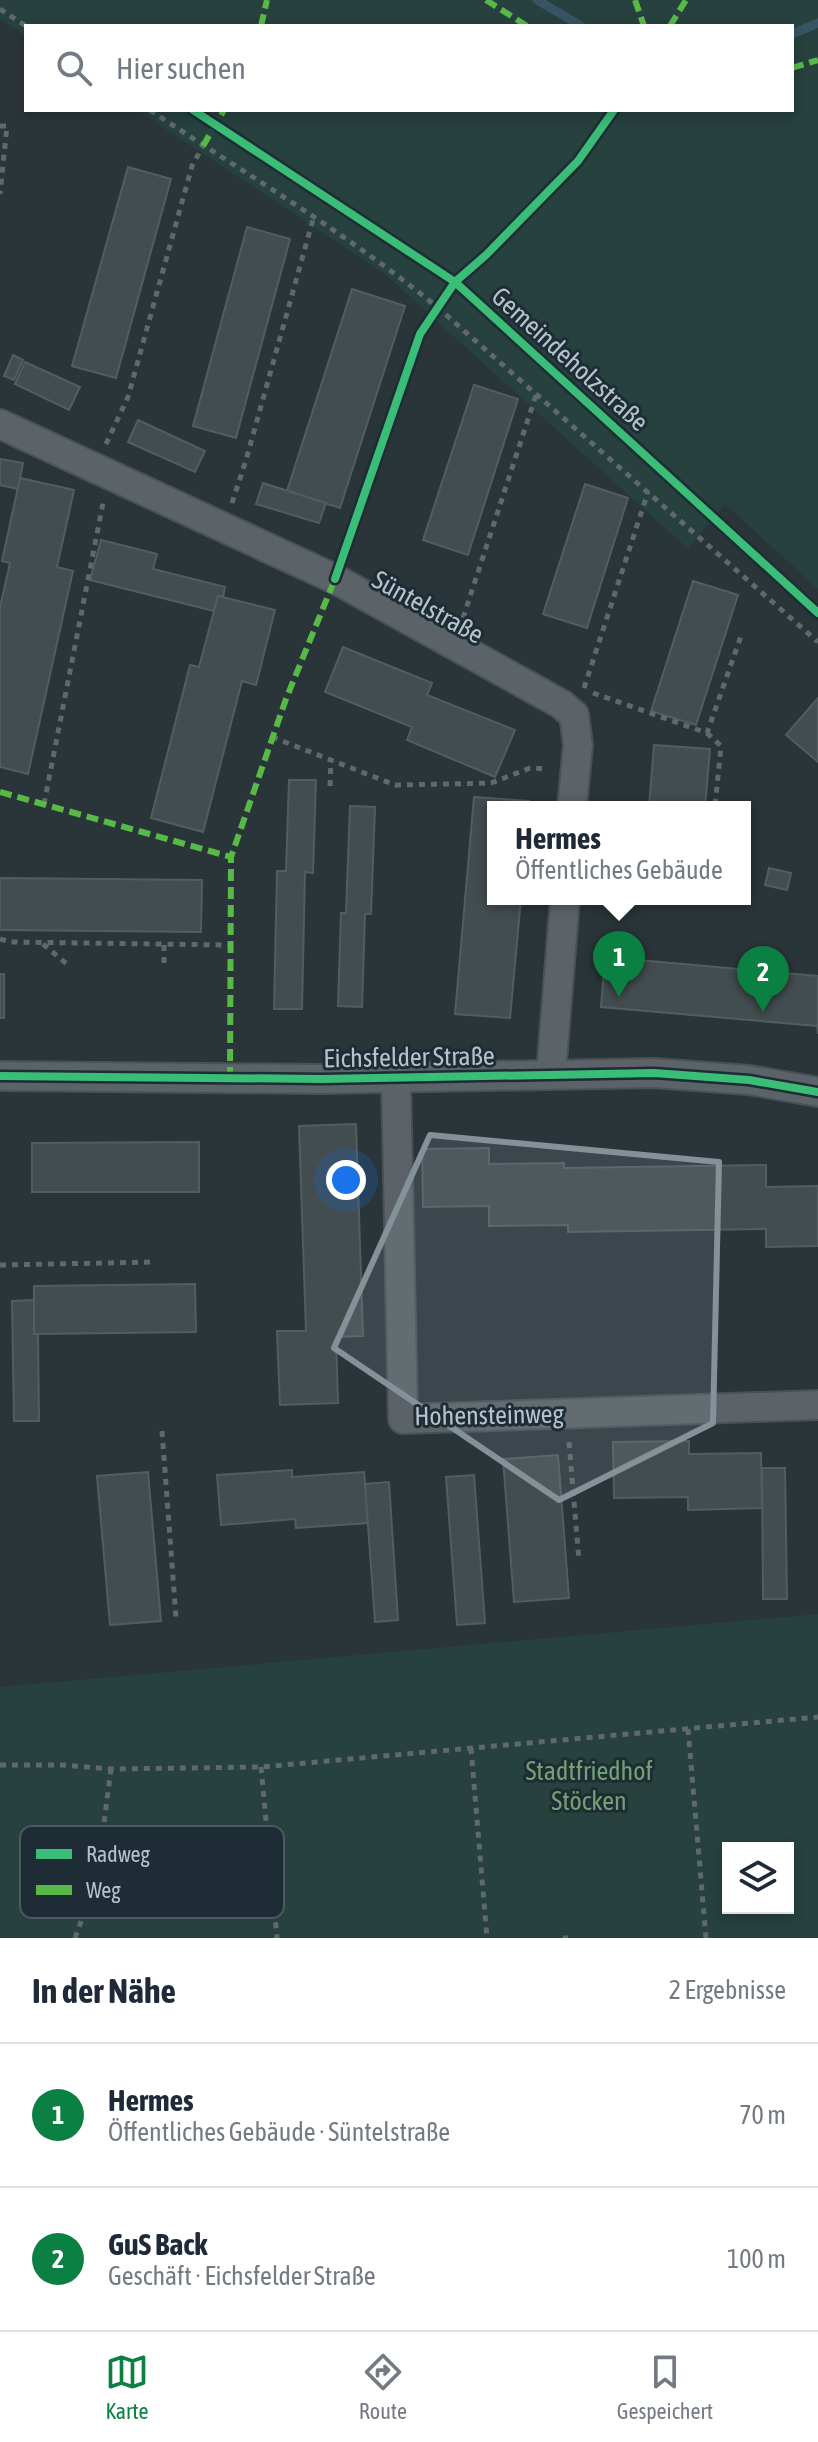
<!DOCTYPE html>
<html lang="de">
<head>
<meta charset="utf-8">
<style>
  body { margin:0; font-family:"Asap Condensed",sans-serif; background:#f6f6f7; color:#1f2937 }
  .controls { position:absolute; right:24px; bottom:24px; display:grid; overflow:hidden; border-radius:0px; box-shadow:0 4px 12px #0003 }
  .controls button { width:72px; height:72px; display:grid; place-items:center; padding:0; border:0; border-bottom:2px solid #e0e1e3; background:#fff; color:#1f2937; font:40px sans-serif }
  .you { position:absolute; left:346px; top:1180px; width:28px; height:28px; margin:-20px; border:6px solid #fff; border-radius:50%; background:#1a73e8; box-shadow:0 0 0 12px #1a73e833 }
  .badge { display:grid; place-items:center; width:52px; height:52px; border-radius:50%; background:#0b8043; color:#fff; font-size:26px; font-weight:700 }
  .pin { position:absolute; translate:-50% -66px; filter:drop-shadow(0 2px 4px #0008) }
  .pin::after { content:''; position:absolute; top:42px; width:28px; height:24px; background:inherit; clip-path:polygon(0 0,100% 0,50% 100%) }
  .popup { position:absolute; left:487px; top:801px; width:264px; height:104px; box-sizing:border-box; display:grid; place-content:center; border-radius:0px; background:#fff; filter:drop-shadow(0 2px 6px #0005); font-size:26px; white-space:nowrap; color:#747a83 }
  .popup b { font-size:30px; color:#1f2937 }
  .popup::after { content:''; position:absolute; left:50%; top:100%; margin-left:-16px; border:16px solid transparent; border-top-color:#fff }
  .list { margin:0; padding:0; list-style:none }
  h2 { display:flex; justify-content:space-between; align-items:center; height:104px; margin:0; padding:0 32px; font-size:34px }
  h2 small { font-size:26px; font-weight:400; color:#747a83 }
  .list li { display:grid; grid-template-columns:52px 1fr auto; gap:24px; align-items:center; box-sizing:border-box; height:144px; padding:0 32px; border-top:2px solid #e0e1e3 }
  .list b { display:block; font-size:30px; white-space:nowrap }
  .list p { margin:0; font-size:26px; white-space:nowrap; color:#747a83 }
  .list em { font-size:26px; font-style:normal; color:#747a83 }
  .icon { flex:none; width:44px; height:44px; fill:none; stroke:currentColor; stroke-width:2; stroke-linecap:round; stroke-linejoin:round }
  .map { position:relative; flex:none; width:818px; height:1938px; overflow:hidden }
  .search { position:absolute; background:#fff; box-shadow:0 4px 12px #0003; left:24px; right:24px; top:24px; height:88px; display:flex; align-items:center; gap:20px; box-sizing:border-box; padding:0 28px; border-radius:0px; color:#747a83; font-size:30px }
  .sheet { height:392px; background:#fff }
  nav { display:flex; justify-content:space-around; align-items:center; box-sizing:border-box; height:112px; border-top:2px solid #e0e1e3; background:#fff; font-size:22px; color:#747a83 }
  nav a { display:grid; justify-items:center; gap:4px }
  nav .on { color:#0b8043 }
  .map>svg:first-child { display:block }
  .green { fill:#27413e; fill-rule:evenodd }
  .lines { fill:none; stroke-linecap:round; stroke-linejoin:round }
  .stream { stroke:#375464; stroke-width:9 }
  .building { fill:#434c4f; stroke:#525d61; stroke-width:2 }
  .minor-casing { stroke:#495155; stroke-width:32 }
  .path { stroke:#5f686b; stroke-width:5; stroke-dasharray:6 6; stroke-linecap:butt }
  .minor { stroke:#5b6368; stroke-width:28 }
  .quiet { stroke:#58b947; stroke-width:6; stroke-dasharray:12 6; stroke-linecap:butt }
  .cycleway-casing { stroke:#1e2d35; stroke-width:13 }
  .cycleway { stroke:#3abd76; stroke-width:8 }
  .marked { fill:#849198; fill-opacity:0.2; stroke:#849198; stroke-width:6; stroke-linejoin:round }
  .labels { text-anchor:middle; stroke-width:6; stroke-linejoin:round; paint-order:stroke }
  .street-label { font-size:26px; fill:#b5c3cb; stroke:#1e2d35 }
  .park-label { font-size:26px; fill:#73a173; stroke:#1e2d35 }
  .key { fill:#1e2d35; stroke:#4b5a62; stroke-width:2 }
  .key-label { font-size:22px; fill:#b5c3cb }
</style>
</head>
<body>
<div class="map">
<svg width="818" height="1938" viewBox="0 0 818 1938">
  <rect width="100%" height="100%" fill="#2a353a"/>
  <g class="green">
    <path d="M0 0H818V589L725 504 688 549 385 274 137 110H792V26H26V36L0 19Z"/>
    <path d="M818 1614V1938H0V1687ZM728 1848H788V1908H728Z"/>
  </g>
  <g class="lines">
    <g class="stream">
      <path d="M537 0 581 26"/>
      <path d="M792 34 818 23"/>
    </g>
  </g>
  <g class="building">
    <path d="M128 167 171 179 116 378 72 366Z"/>
    <path d="M247 227 290 239 236 438 193 426Z"/>
    <path d="M352 289 405 306 340 508 287 491Z"/>
    <path d="M13 355 23 360 14 380 4 376Z"/>
    <path d="M25 362 80 387 69 410 15 384Z"/>
    <path d="M474 385 518 399 468 555 423 540Z"/>
    <path d="M138 420 205 451 195 472 128 442Z"/>
    <path d="M0 459 23 463 18 489 0 485Z"/>
    <path d="M20 478 74 490 57 567 73 571 28 774 0 767V607L10 563 2 561Z"/>
    <path d="M263 483 326 503 319 523 256 504Z"/>
    <path d="M585 484 628 498 587 628 543 614Z"/>
    <path d="M101 540 157 554 153 569 225 587 223 597 218 596 214 611 90 580Z"/>
    <path d="M693 581 738 595 696 725 651 711Z"/>
    <path d="M218 596 275 610 256 685 242 681 203 832 151 818 190 665 199 667Z"/>
    <path d="M343 647 432 683 427 695 515 730 495 777 407 740 412 727 325 692Z"/>
    <path d="M818 698V762L786 735Z"/>
    <path d="M654 745 710 749 705 807H649Z"/>
    <path d="M289 780H316L313 873 305 872 302 1009H274L277 871H286Z"/>
    <path d="M474 797 529 801V807H493V899H521L510 1018 455 1014Z"/>
    <path d="M350 806 375 807 371 914H365L362 1007 338 1006 341 913H346Z"/>
    <path d="M769 868 791 873 787 890 765 885Z"/>
    <path d="M0 878 202 880 201 932 0 930Z"/>
    <path d="M647 899H698L697 903Z"/>
    <path d="M605 957 818 976V1034L817 1026 601 1007Z"/>
    <rect x="0" y="974" width="4" height="44"/>
    <path d="M356 1124 363 1336 336 1337 338 1403 280 1405 277 1331H306L299 1126Z"/>
    <path d="M199 1142V1192H32V1143Z"/>
    <path d="M489 1148V1164L564 1163V1168L766 1165V1187L818 1186V1246L766 1247V1229L568 1232V1225L489 1226V1206L423 1207 422 1149Z"/>
    <path d="M195 1284 196 1332 34 1334V1286Z"/>
    <path d="M34 1300V1334H38L39 1421H14L12 1301Z"/>
    <path d="M689 1441V1454L761 1453 762 1508 688 1510V1497L614 1498 613 1442Z"/>
    <path d="M558 1455 569 1598 514 1602 503 1459Z"/>
    <path d="M762 1468H785L787 1599H763Z"/>
    <path d="M292 1470V1477L364 1472 369 1523 296 1528 295 1519 221 1525 217 1475Z"/>
    <path d="M148 1472 161 1621 110 1625 97 1476Z"/>
    <path d="M474 1475 485 1623 457 1625 446 1477Z"/>
    <path d="M389 1482 398 1620 375 1622 365 1484Z"/>
  </g>
  <g class="lines">
    <g class="minor-casing">
      <g id="minor">
        <path d="M0 424 335 579 561 704 574 715 578 745 572 807"/>
        <path d="M551 1074 565 899"/>
        <path d="M0 1076 322 1079 654 1073 749 1080 818 1092"/>
        <path d="M396 1078 403 1419 818 1405"/>
      </g>
    </g>
    <g class="path">
      <path d="M0 9 26 26"/>
      <path d="M150 110C247 175 347 233 437 307L818 642"/>
      <path d="M0 126H7L0 194"/>
      <path d="M106 444 128 397 192 166 203 146"/>
      <path d="M232 503 246 460 314 216"/>
      <path d="M463 618 536 395"/>
      <path d="M584 688 648 492"/>
      <path d="M593 693 707 733 742 633"/>
      <path d="M707 733 721 746 715 807"/>
      <path d="M272 737 395 785 491 783 530 768 547 769"/>
      <path d="M330 786 331 760"/>
      <path d="M44 804 103 503"/>
      <path d="M0 939 10 942 230 945"/>
      <path d="M43 944 68 965"/>
      <path d="M164 945V968"/>
      <path d="M0 1265 156 1262"/>
      <path d="M162 1431 176 1618"/>
      <path d="M569 1442 579 1561"/>
      <path d="M688 1729 706 1938"/>
      <path d="M471 1748 487 1938"/>
      <path d="M0 1765H63L111 1769 261 1767 818 1717"/>
      <path d="M261 1767 277 1938"/>
      <path d="M75 1938 90 1897 102 1838 111 1769"/>
      <path d="M563 1938H568"/>
    </g>
    <use href="#minor" class="minor"/>
    <g class="quiet">
      <path d="M486 0 527 26"/>
      <path d="M635 0 644 26"/>
      <path d="M261 26 267 0"/>
      <path d="M670 26 686 0"/>
      <path d="M792 68 818 60"/>
      <path d="M203 146 224 110"/>
      <path d="M0 792 231 857"/>
      <path d="M230 1079 231 857 286 699 337 574"/>
    </g>
    <g class="cycleway-casing">
      <g id="cycleway">
        <path d="M193 110 455 282 818 613"/>
        <path d="M335 579 420 334 455 282 486 255 578 161 614 110"/>
        <path d="M0 1076 322 1079 654 1073 749 1080 818 1092"/>
      </g>
    </g>
    <use href="#cycleway" class="cycleway"/>
  </g>
  <path class="marked" d="M430 1135 719 1162 713 1423 559 1500 334 1348Z"/>
  <g class="labels">
    <g class="street-label">
      <text transform="translate(570 359) rotate(42)" y="9">Gemeindeholzstraße</text>
      <text transform="translate(428 607) rotate(29)" y="9">Süntelstraße</text>
      <text transform="translate(409 1057) rotate(-1)" y="9">Eichsfelder Straße</text>
      <text transform="translate(489 1415) rotate(-1)" y="9">Hohensteinweg</text>
    </g>
    <g class="park-label">
      <text x="589" y="1780">Stadtfriedhof<tspan x="589" dy="30">Stöcken</tspan></text>
    </g>
  </g>
  <rect x="20" y="1826" width="264" height="92" rx="12" class="key"/>
  <rect x="36" y="1849" width="36" height="10" fill="#3abd76"/>
  <rect x="36" y="1885" width="36" height="10" fill="#58b947"/>
  <g class="key-label">
    <text x="86" y="1862">Radweg</text>
    <text x="86" y="1898">Weg</text>
  </g>
</svg>
<div class="controls">
<button><svg class="icon" aria-label="layers" viewBox="0 0 24 24"><path d="M12 4l9 5-9 5-9-5zM3 14l9 5 9-5"/></svg></button>
</div>
<div class="you"></div>
<div class="pin badge" style="left:619px;top:997px">1</div>
<div class="popup"><b>Hermes</b>Öffentliches Gebäude</div>
<div class="pin badge" style="left:763px;top:1012px">2</div>
<div class="search"><svg class="icon" aria-label="search" viewBox="0 0 24 24"><circle cx="10" cy="10" r="6"/><path d="M15 15l6 6"/></svg>Hier suchen</div>
</div>
<section class="sheet">
<h2>In der Nähe<small>2 Ergebnisse</small></h2>
<ul class="list">
<li><span class="badge">1</span><div><b>Hermes</b><p>Öffentliches Gebäude · Süntelstraße</p></div><em>70 m</em></li>
<li><span class="badge">2</span><div><b>GuS Back</b><p>Geschäft · Eichsfelder Straße</p></div><em>100 m</em></li>
</ul>
</section>
<nav>
<a class="on"><svg class="icon" aria-label="map" viewBox="0 0 24 24"><path d="M3 6l6-2 6 2 6-2v14l-6 2-6-2-6 2zM9 4v14M15 6v14"/></svg>Karte</a>
<a><svg class="icon" aria-label="directions" viewBox="0 0 24 24"><path d="M12 3l9 9-9 9-9-9zM9 14v-3h6M13 9l2 2-2 2"/></svg>Route</a>
<a><svg class="icon" aria-label="saved" viewBox="0 0 24 24"><path d="M7 4h10v16l-5-4-5 4z"/></svg>Gespeichert</a>
</nav>
</body>
</html>
